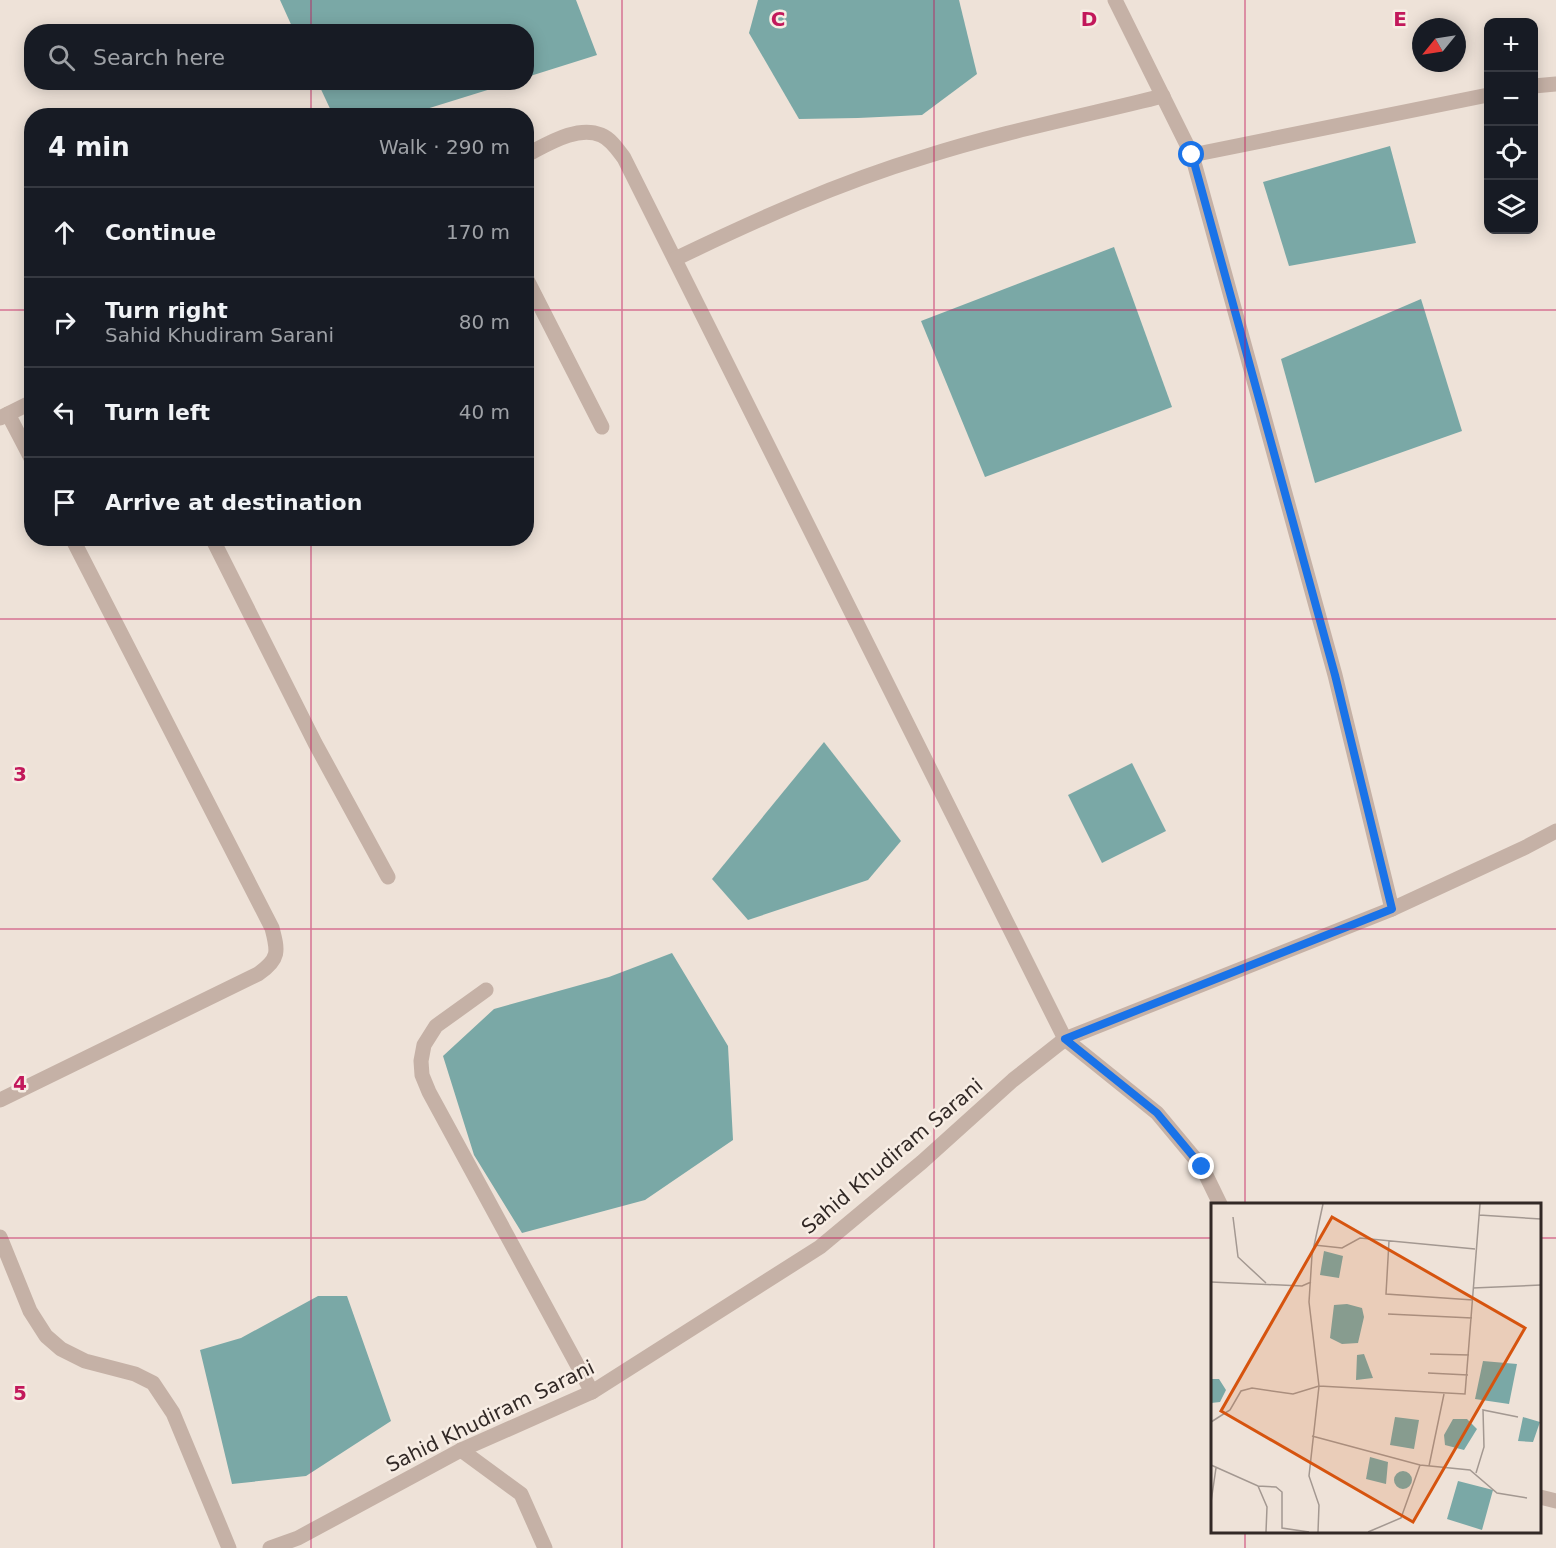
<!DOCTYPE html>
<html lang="en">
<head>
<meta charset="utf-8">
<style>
  body { margin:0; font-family:"DejaVu Sans",sans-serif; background:#242831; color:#f1f3f6 }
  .controls { position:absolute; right:18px; top:18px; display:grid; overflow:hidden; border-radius:12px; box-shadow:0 3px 15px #0003 }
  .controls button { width:54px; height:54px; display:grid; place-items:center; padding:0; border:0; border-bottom:2px solid #363941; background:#171b24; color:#f1f3f6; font:30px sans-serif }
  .compass { position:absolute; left:1412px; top:18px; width:54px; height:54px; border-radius:50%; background:#171b24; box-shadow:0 3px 15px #0003; rotate:240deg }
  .stop { position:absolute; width:18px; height:18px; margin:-14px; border:4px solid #1a73e8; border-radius:50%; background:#fff }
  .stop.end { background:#1a73e8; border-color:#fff; box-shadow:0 2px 6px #0008 }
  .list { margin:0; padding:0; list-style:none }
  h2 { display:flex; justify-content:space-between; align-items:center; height:78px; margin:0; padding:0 24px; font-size:26px }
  h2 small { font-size:20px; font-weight:400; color:#9ea1a6 }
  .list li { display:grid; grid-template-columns:39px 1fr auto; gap:18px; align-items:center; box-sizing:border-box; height:90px; padding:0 24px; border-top:2px solid #363941 }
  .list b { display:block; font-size:22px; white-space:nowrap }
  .list p { margin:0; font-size:20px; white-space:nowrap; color:#9ea1a6 }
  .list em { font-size:20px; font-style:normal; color:#9ea1a6 }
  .icon { flex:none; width:33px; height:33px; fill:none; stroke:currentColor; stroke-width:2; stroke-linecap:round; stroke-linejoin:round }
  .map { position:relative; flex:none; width:1556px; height:1548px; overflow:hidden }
  .search { position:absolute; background:#171b24; box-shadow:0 3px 15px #0003; left:24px; top:24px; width:510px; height:66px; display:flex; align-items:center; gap:15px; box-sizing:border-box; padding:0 21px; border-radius:24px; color:#9ea1a6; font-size:22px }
  .panel { position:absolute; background:#171b24; box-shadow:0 3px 15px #0003; left:24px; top:108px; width:510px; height:438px; border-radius:24px }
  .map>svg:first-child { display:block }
  .water { fill:#7aa8a6 }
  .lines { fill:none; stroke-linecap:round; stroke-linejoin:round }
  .minor { stroke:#c5b1a6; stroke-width:15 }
  .route { stroke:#1a73e8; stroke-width:8 }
  .grid { fill:none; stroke:#c2185b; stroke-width:1.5; stroke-opacity:0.55 }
  .labels { text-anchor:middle; stroke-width:5; stroke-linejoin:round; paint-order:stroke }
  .street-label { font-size:20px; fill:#322926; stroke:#f7ede4 }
  .inset-road { fill:none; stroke:#a39891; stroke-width:1.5 }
  .view { fill:#d6540f; fill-opacity:0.15; stroke:#d6540f; stroke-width:3 }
  .inset-edge { fill:none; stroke:#322926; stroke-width:3 }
  .grid-label { font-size:20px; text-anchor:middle; font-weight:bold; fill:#c2185b; stroke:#f7ede4; stroke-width:5; stroke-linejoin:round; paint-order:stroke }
</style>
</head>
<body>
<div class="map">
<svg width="1556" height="1548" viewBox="0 0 1556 1548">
  <rect width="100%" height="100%" fill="#eee2d8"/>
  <g class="water">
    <path d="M280 0H576L597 55 527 77 526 32 294 31Z"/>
    <path d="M758 0H959L977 74 922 115 858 118 799 119 749 33Z"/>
    <path d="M318 83H510L407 115H333Z"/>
    <path d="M1390 146 1416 243 1289 266 1263 182Z"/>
    <path d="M1114 247 1172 407 985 477 921 321Z"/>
    <path d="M1421 299 1462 431 1315 483 1281 359Z"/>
    <path d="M824 742 901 841 868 880 748 920 712 879Z"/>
    <path d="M1132 763 1166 831 1102 863 1068 795Z"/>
    <path d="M672 953 728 1046 733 1140 645 1200 522 1233 474 1155 443 1056 494 1009 609 977Z"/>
    <path d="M318 1296H347L391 1421 306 1476 232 1484 200 1350 241 1338Z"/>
  </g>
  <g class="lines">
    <g class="minor">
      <path d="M1115 0 1192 155 1335 675 1392 909"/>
      <path d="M1534 86 1556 84"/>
      <path d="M526 155C548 144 577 125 601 135 611 139 618 150 624 158L1065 1039 1157 1113 1202 1167 1220 1204"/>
      <path d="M1192 155 1488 95"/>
      <path d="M675 259C756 220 838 183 924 157 1002 132 1083 116 1163 96"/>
      <path d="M526 278 602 427"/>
      <path d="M8 414 32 460"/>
      <path d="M0 418 32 402"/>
      <path d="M212 538 315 743 388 877"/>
      <path d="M486 990 436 1026 424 1045 421 1061 422 1075 429 1092 592 1392"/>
      <path d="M0 1100 258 974C280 959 278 951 272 928L72 538"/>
      <path d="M0 1237 30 1311 46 1336 61 1349 85 1361 135 1374 153 1383 173 1413 229 1548"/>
      <path d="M461 1450 521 1494 545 1548"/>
      <path d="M1540 1497 1556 1501"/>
      <path d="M270 1548 298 1538 461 1450 592 1392 820 1247 922 1162 1013 1080 1065 1039 1392 909 1526 847 1556 831"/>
    </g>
  </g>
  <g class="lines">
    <path class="route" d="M1192 155 1335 675 1392 909 1065 1039 1157 1113 1202 1167"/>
  </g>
  <path class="grid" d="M311 0V32M622 0V1548M934 0V1548M1245 0V1204M311 82V116M0 310H32M526 310H1556M311 538V1548M0 619H1556M0 929H1556M0 1238H1212M1540 1238H1556M1245 1532V1548"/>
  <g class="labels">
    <g class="street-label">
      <text transform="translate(892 1156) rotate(-40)" y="7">Sahid Khudiram Sarani</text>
      <text transform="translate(490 1416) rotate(-26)" y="7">Sahid Khudiram Sarani</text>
    </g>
  </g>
  <g transform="translate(1211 1203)">
    <rect width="330" height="330" fill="#eee2d8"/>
    <path d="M113 48 132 53 128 75 109 72ZM136 101 151 105 153 114 147 140 131 141 119 135 123 102ZM153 151 162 175 145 177 146 152ZM272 158 306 161 298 201 264 196ZM0 176H8L15 187 9 199 0 200ZM184 214 208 217 203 246 179 242ZM312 214 329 219 322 239 307 238ZM242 216H256L266 226 253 247 234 242 233 232ZM159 254 177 259 175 281 155 276ZM183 277a9 9 0 1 1 18 0a9 9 0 1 1-18 0ZM247 278 282 287 271 327 236 316Z" fill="#7aa8a6"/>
    <path class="inset-road" d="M268 12 330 16M22 14 27 54 55 80M178 38 175 91 262 97M103 42 131 45 149 35 264 46M0 79 91 83 100 79M262 85 330 82M177 111 261 115M219 151 258 152M217 170 257 172M0 219 19 207 30 188 41 185 82 191 108 183 254 191 269 1M101 233 209 262 259 267 286 290 316 295M0 262 47 283 65 284 71 289V325L98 329M218 263 233 191M265 270 273 244 272 207 307 214M47 283 56 304 55 329M0 299 5 265M107 329 108 302 98 273 108 183 98 99 101 52 112 1M157 329 190 315 209 262"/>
    <path class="view" d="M121 14 314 125 202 319 10 208Z"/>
    <rect width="330" height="330" class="inset-edge"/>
  </g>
  <g class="grid-label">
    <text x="778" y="26">C</text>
    <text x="1089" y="26">D</text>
    <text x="1400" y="26">E</text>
    <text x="20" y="781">3</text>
    <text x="20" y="1090">4</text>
    <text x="20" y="1400">5</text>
  </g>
</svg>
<div class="controls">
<button>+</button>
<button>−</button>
<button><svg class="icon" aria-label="locate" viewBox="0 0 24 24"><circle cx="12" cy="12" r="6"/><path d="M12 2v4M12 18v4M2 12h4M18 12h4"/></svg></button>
<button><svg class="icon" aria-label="layers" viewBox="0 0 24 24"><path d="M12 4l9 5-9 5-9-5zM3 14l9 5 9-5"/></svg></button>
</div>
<svg class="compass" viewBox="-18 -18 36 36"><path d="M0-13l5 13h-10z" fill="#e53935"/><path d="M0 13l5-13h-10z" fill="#9ea1a6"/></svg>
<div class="stop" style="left:1192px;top:155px"></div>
<div class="stop end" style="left:1202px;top:1167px"></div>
<div class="search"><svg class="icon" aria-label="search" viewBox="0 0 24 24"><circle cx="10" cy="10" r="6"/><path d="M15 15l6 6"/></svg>Search here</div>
<section class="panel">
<h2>4 min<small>Walk · 290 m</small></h2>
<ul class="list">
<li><svg class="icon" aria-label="ahead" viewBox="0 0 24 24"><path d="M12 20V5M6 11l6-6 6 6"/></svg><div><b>Continue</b></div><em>170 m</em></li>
<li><svg class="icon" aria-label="right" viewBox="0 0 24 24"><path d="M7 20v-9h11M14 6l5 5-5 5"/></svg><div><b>Turn right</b><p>Sahid Khudiram Sarani</p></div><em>80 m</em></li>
<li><svg class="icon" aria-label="left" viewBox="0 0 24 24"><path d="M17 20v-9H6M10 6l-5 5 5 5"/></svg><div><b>Turn left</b></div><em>40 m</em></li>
<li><svg class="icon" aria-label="arrive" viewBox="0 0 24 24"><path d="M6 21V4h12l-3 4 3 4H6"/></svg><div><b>Arrive at destination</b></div></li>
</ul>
</section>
</div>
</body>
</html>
